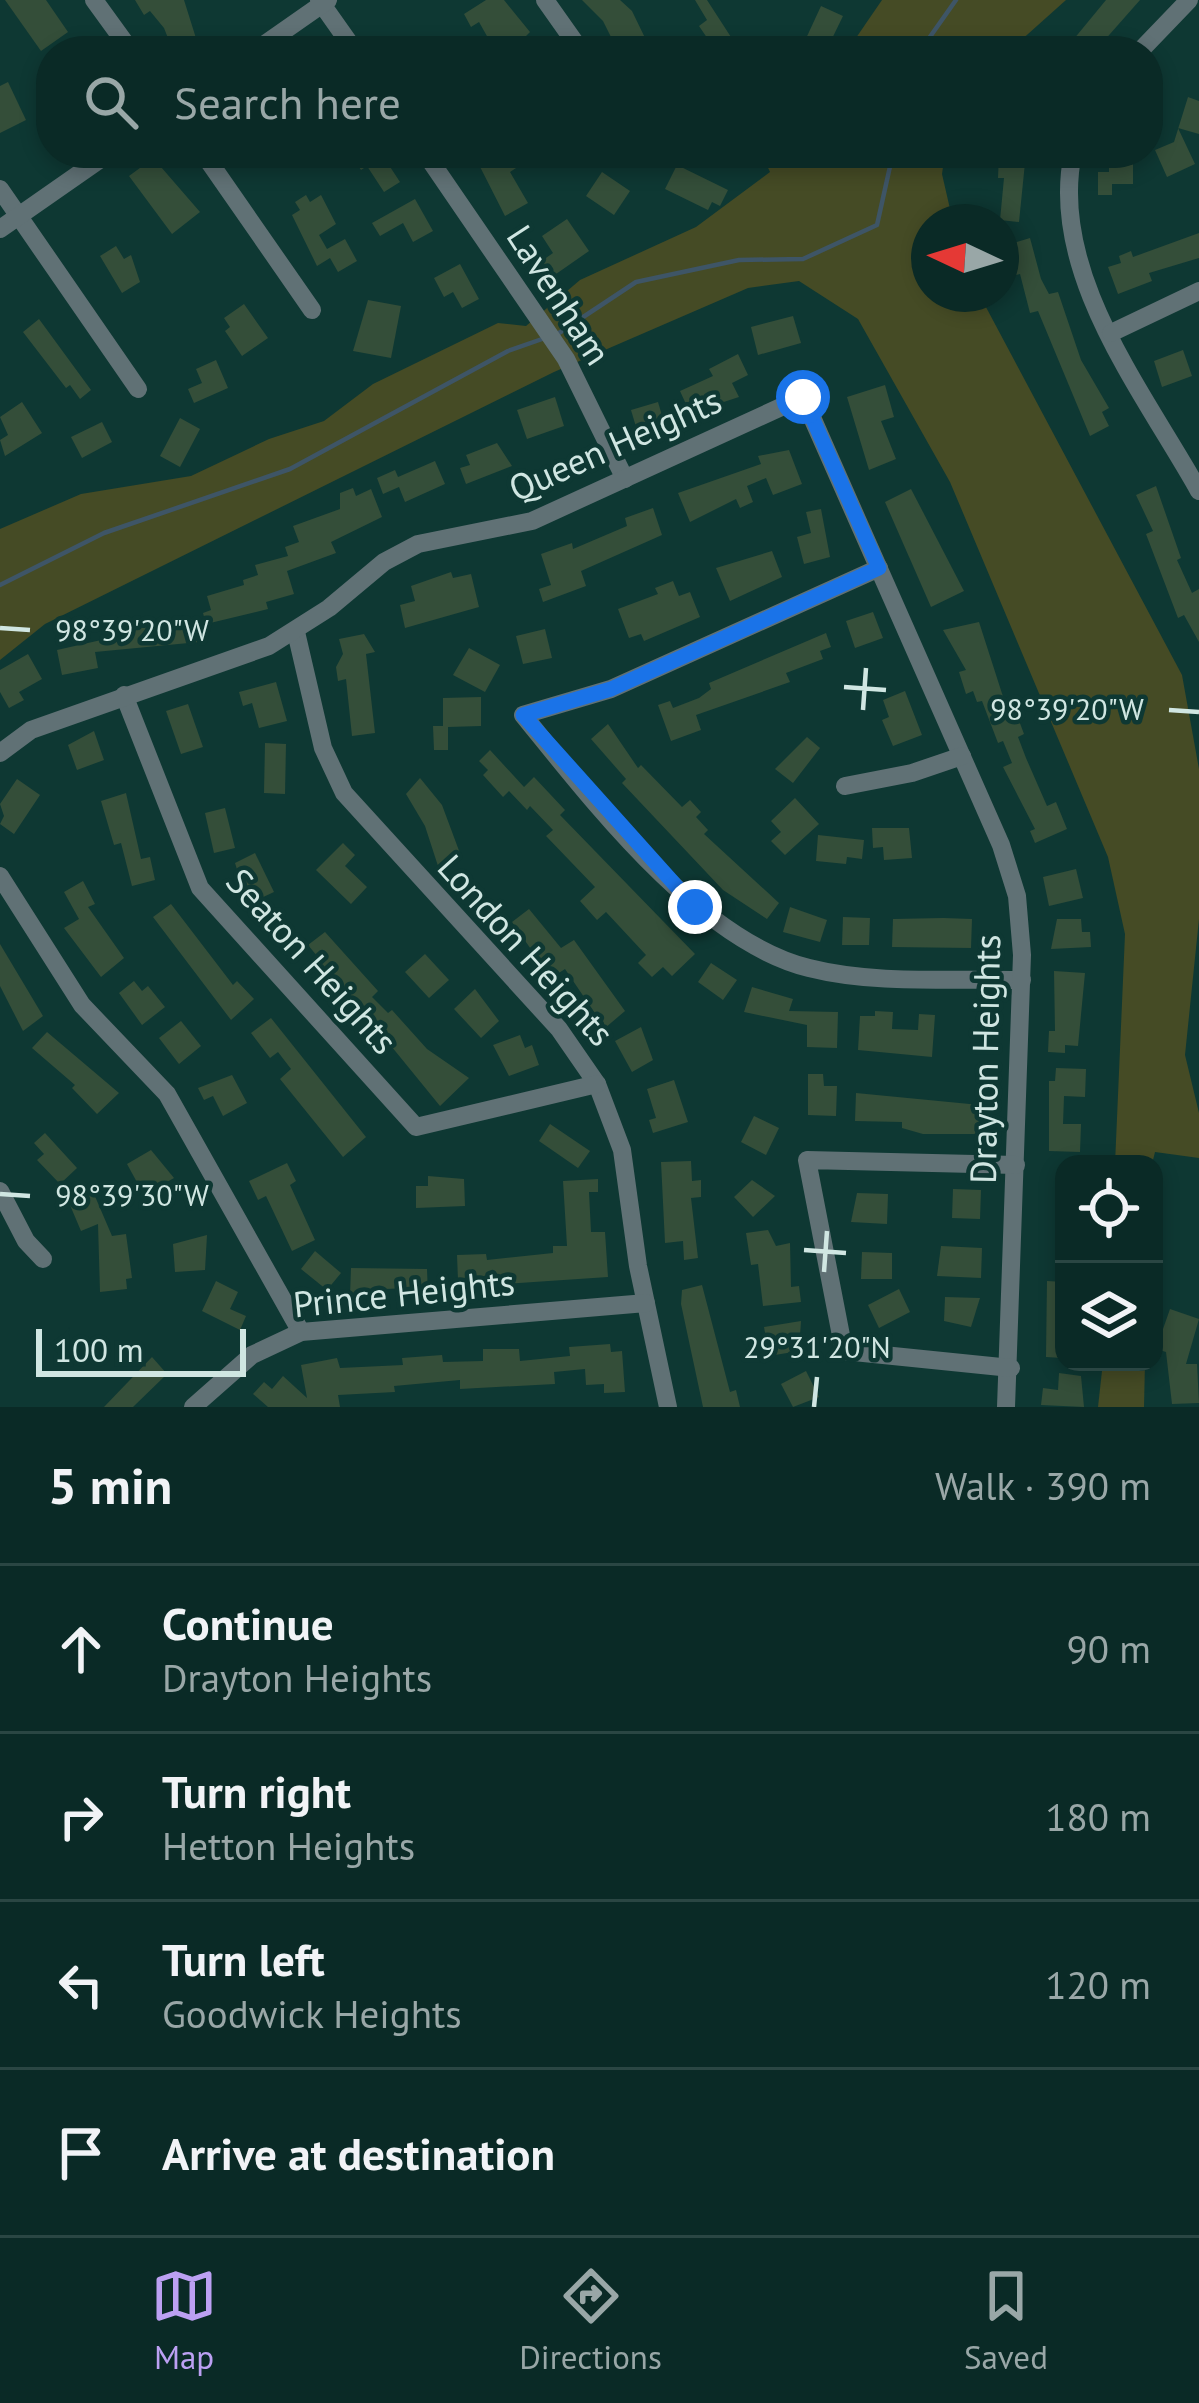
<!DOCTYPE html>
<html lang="en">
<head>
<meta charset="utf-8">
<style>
  body { margin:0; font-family:"PT Sans",sans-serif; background:#183632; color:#f1f3f6 }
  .controls { position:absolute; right:36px; bottom:36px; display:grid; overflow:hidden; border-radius:24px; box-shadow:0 6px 18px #0003 }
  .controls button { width:108px; height:108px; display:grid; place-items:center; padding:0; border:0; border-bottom:3px solid #2a4643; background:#0a2a26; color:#f1f3f6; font:60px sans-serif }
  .compass { position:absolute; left:911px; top:204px; width:108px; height:108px; border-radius:50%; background:#0a2a26; box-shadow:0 6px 18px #0003; rotate:274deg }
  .scale { position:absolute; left:36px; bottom:30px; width:210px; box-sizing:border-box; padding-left:12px; border:6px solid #d0e6e2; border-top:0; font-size:33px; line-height:42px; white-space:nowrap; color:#d0e6e2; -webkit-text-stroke:9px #0e3833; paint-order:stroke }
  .stop { position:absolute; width:36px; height:36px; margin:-27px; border:9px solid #1a73e8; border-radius:50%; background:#fff }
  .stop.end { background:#1a73e8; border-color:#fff; box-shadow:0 3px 12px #0008 }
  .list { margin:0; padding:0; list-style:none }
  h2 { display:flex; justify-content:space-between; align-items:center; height:156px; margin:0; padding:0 48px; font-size:51px }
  h2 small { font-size:39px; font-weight:400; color:#99a7a7 }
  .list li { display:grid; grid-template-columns:78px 1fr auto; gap:36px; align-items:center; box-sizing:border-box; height:168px; padding:0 48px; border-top:3px solid #2a4643 }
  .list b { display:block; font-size:45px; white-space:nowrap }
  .list p { margin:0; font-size:39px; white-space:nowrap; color:#99a7a7 }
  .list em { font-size:39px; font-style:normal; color:#99a7a7 }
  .icon { flex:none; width:66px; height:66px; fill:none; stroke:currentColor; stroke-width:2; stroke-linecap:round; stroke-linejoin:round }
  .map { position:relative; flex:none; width:1199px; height:1407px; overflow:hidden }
  .search { position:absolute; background:#0a2a26; box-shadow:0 6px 18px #0003; left:36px; right:36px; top:36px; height:132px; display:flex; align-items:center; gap:30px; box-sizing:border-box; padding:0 42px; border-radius:48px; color:#99a7a7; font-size:45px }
  .sheet { height:828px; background:#0a2a26 }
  nav { display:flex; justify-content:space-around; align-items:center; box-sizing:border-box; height:168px; border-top:3px solid #2a4643; background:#0a2a26; font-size:33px; color:#99a7a7 }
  nav a { display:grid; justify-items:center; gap:6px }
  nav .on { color:#bca0f2 }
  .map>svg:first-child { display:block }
  .green { fill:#454b25 }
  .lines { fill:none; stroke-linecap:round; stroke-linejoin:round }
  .stream { stroke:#3e5566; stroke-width:4.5 }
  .building { fill:#344e39 }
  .minor { stroke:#607175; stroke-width:18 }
  .route { stroke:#1a73e8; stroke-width:15 }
  .ticks { fill:none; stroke:#d0e6e2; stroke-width:4.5 }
  .labels { text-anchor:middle; stroke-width:9; stroke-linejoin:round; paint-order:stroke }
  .street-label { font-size:36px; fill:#d0e6e2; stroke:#0e3833 }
  .ticks-label { font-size:30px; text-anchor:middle; fill:#d0e6e2; stroke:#0e3833; stroke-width:9; stroke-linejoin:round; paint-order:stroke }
</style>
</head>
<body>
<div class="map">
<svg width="1199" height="1407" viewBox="0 0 1199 1407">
  <rect width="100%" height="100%" fill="#0e3833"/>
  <g class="green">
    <path d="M882 0H1066L1009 51H847Z"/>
    <path d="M761 153H945L942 174 953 222H929V294H979L1182 675 1199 769V919L1185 1055 1199 1113V1158L1155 1152 1152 1164H1115L1125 934 1108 857 950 482 858 319 799 281 748 288 554 372 45 624 0 660V529L81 494 191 476 269 439 324 421 373 384 498 323 526 326 580 280 696 227 770 172Z"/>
    <path d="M1103 1362H1145L1144 1407H1098Z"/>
  </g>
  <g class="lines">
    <g class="stream">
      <path d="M920 51 956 0"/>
      <path d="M556 335 636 282 739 260 803 259 877 225 893 153"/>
      <path d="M0 585 104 533 290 469 508 351 545 338"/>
    </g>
  </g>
  <g class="building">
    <path d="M5 0H46L68 32 41 51Z"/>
    <path d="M135 0H184L200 51H173L164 28 150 11 144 15Z"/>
    <path d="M486 0H504L530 32 518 44 525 51H486L492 45 479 22 471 27 464 14Z"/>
    <path d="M582 0H620L632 11 647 42 618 51 603 21Z"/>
    <path d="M695 0H707L740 51H716L699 26 707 20Z"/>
    <path d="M1106 0H1140L1095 51H1064Z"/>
    <path d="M821 6 843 16 826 51H815L803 45Z"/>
    <path d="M8 82 26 120 0 133V86Z"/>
    <path d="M1188 97 1199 101V134L1178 128 1195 164 1167 177 1155 150 1174 142Z"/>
    <path d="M350 153H381L400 182 384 192 367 166 361 170Z"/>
    <path d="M473 153H510L519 166 510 172 528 203 505 216Z"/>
    <path d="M999 153H1026L1019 222 1000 220 1004 178H998Z"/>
    <path d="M159 154 166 163 161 167 200 212 172 234 129 176Z"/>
    <path d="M1109 163H1133V184H1112V195H1098V172H1109Z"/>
    <path d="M677 165 728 190 720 206 712 202 708 210 665 189Z"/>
    <path d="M602 172 630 191 614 215 586 196Z"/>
    <path d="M306 195 310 202 321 195 336 224 319 235 327 249 345 239 357 261 338 272 330 258 317 266 292 215 300 210 295 202Z"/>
    <path d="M415 199 433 231 413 242 403 223 380 236 372 223Z"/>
    <path d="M567 219 589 251 546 281 536 265 553 253 542 236Z"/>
    <path d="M1199 233V258L1149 273 1152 281 1118 294 1108 267 1121 263 1119 256 1131 251 1133 257Z"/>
    <path d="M1030 238 1041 279 1049 294 1058 292 1081 360 1109 408 1102 412 1109 426 1090 436 1038 311 1030 313 1020 274 1016 275 1007 245Z"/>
    <path d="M116 246 124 259 131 255 140 282 122 293 100 256Z"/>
    <path d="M460 264 479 299 462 308 453 292 444 297 434 278Z"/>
    <path d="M368 300 401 306 391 358 353 351Z"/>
    <path d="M244 304 268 338 242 356 225 331 230 327 224 318Z"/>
    <path d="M793 316 801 343 758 355 751 327Z"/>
    <path d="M39 319 91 390 80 399 70 385 66 388 23 332Z"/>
    <path d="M1183 350 1192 376 1162 387 1154 361Z"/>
    <path d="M738 354 748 375 732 383 739 397 690 413 680 391 713 376 709 369Z"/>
    <path d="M216 360 228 388 194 403 188 389 202 383 196 369Z"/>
    <path d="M885 385 894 417 881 421 896 459 869 470 847 397Z"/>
    <path d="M555 397 564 426 527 439 517 410Z"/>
    <path d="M22 402 42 433 5 456 0 440 8 435 0 417Z"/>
    <path d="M658 402 666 429 639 437 631 410Z"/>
    <path d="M180 418 200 429 180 467 160 456Z"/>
    <path d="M102 422 112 442 82 458 71 437Z"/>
    <path d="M497 443 512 466 466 484 460 468 470 465 466 455Z"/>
    <path d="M789 450 802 484 773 495 766 478 747 486 753 502 740 508 736 499 690 522 678 493 761 464 758 456Z"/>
    <path d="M435 461 445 484 405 502 399 487 383 494 377 478 395 470 398 477Z"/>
    <path d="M1156 486 1181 558 1177 560 1192 593 1199 589V642L1184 615 1178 618 1146 534 1153 531 1136 495Z"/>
    <path d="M353 488 356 496 371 489 382 517 331 542 336 553 287 571 294 594 266 602 268 609 206 624 203 613 211 610 207 596 244 585 243 580 258 575 255 565 288 556 285 547 299 542 293 526 340 509V493Z"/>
    <path d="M911 489 964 591 931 607 885 502Z"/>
    <path d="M653 508 662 535 581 571 586 586 543 602 539 589 551 585 541 554 572 543 573 549 627 526 625 518Z"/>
    <path d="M821 509 830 557 804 564 797 537 811 533 806 512Z"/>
    <path d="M772 551 782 577 730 601 716 568Z"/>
    <path d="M451 572 453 578 471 574 479 607 405 628 400 605 415 601 411 586Z"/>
    <path d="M673 581 679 596 690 592 700 617 644 641 641 634 629 638 618 609 658 594 655 588Z"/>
    <path d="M873 612 883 638 855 648 846 621Z"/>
    <path d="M140 617 141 623 198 619 199 642 95 652 98 668 62 675 57 650 110 638 108 622Z"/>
    <path d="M979 622 1007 709 1014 707 1024 734 1018 737 1026 758 1047 806 1056 802 1067 829 1035 843 1030 831 1035 829 1003 767 1012 763 1003 741 998 743 982 701 977 702 973 691 966 694 959 672 966 670 943 630Z"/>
    <path d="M545 629 552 658 523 664 516 636Z"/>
    <path d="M826 633 831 647 820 651 823 659 786 673 790 682 696 715 701 730 671 741 658 705 670 701 673 708 699 698 711 689 709 683Z"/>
    <path d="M364 634 375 652 366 654 375 733 352 736 346 679 338 681 336 667 343 654 339 639Z"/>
    <path d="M469 648 500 665 485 692 453 675Z"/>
    <path d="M28 654 42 679 19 692 24 700 9 708 0 692V670Z"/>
    <path d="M276 682 287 721 259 728 252 703 243 706 239 692Z"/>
    <path d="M905 691 922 735 893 746 882 720 889 717 883 700Z"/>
    <path d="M481 697V726L448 727V750H434L433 726H443V698Z"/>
    <path d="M188 704 203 747 181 754 166 711Z"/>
    <path d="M608 724 638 768 641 765 682 807 690 800 701 812 696 817 708 830 704 834 779 903 767 919 723 890 622 783 626 779 591 739Z"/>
    <path d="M94 731 104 760 77 770 68 745Z"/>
    <path d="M807 737 820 748 793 783 775 769Z"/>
    <path d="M265 743 286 744 285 794 264 793Z"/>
    <path d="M490 750 524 787 534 777 565 810 560 815 695 954 672 976 663 967 652 977 638 963 646 955 606 912 597 920 580 901 595 887 546 836 553 830 530 806 527 810 509 791 503 797 483 775 488 770 479 761Z"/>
    <path d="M420 778 442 805 461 856 438 866 425 826 406 794Z"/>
    <path d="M17 779 40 795 14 834 0 824 4 816 0 804Z"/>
    <path d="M126 793 141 859 150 857 155 880 132 886 121 843 114 845 101 801Z"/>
    <path d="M795 798 819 824 785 855 771 841 781 832 771 821Z"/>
    <path d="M225 808 235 848 214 853 205 813Z"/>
    <path d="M872 828H909L912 858 884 860 883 847 873 848Z"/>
    <path d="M818 835 864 840 862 859 847 857 846 864 816 861Z"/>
    <path d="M343 843 355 855 345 866 367 887 351 904 316 870Z"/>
    <path d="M255 853 274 892 248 904 235 863Z"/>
    <path d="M1076 869 1083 898 1049 906 1043 877Z"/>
    <path d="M83 881 95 904 88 907 124 958 101 977 64 928 79 919 64 892Z"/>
    <path d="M171 904 233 985 237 981 254 999 231 1020 153 917Z"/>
    <path d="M790 907 827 920 820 942 783 932Z"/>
    <path d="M529 909 561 948 574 940 625 1011 605 1028 565 969 551 978 512 922Z"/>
    <path d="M843 917 870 918 869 945H842Z"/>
    <path d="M943 918 972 919 971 948 892 947 893 919Z"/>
    <path d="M1057 919H1081L1082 932H1090L1091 947 1051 949Z"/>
    <path d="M325 932 378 991 372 997 388 1013 392 1010 427 1049 469 1078 440 1106 352 998 318 966 322 962 308 945Z"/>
    <path d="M0 944 43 1016 23 1031 0 986Z"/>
    <path d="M425 954 449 980 429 998 405 972Z"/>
    <path d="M711 963 737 980 723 1000 698 982Z"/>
    <path d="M1054 971 1085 973 1078 1046 1065 1045V1053L1048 1052 1049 1031H1055Z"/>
    <path d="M134 981 142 991 148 986 165 1007 142 1025 119 993Z"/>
    <path d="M752 987 793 999 789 1011 838 1012 837 1048 807 1047V1025L744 1012Z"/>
    <path d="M475 989 499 1021 481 1038 454 1009Z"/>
    <path d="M875 1011 893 1012 892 1029 918 1030 919 1014 935 1015 932 1057 858 1050 860 1016H875Z"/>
    <path d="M271 1018 366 1137 343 1157 280 1079 291 1069 278 1052 270 1058 251 1033Z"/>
    <path d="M181 1021 201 1046 179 1064 159 1038Z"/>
    <path d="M641 1027 653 1060 632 1072 615 1041Z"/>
    <path d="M47 1032 119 1093 97 1114 72 1088 75 1085 32 1048Z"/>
    <path d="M520 1035 525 1048 532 1045 539 1065 509 1076 493 1045Z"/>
    <path d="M1056 1068 1086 1069 1085 1097 1064 1096 1063 1124H1081L1080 1152 1049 1151V1081H1055Z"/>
    <path d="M808 1074H823L824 1086H837L836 1116 808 1115Z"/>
    <path d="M232 1075 247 1103 223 1116 213 1096 204 1100 198 1088Z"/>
    <path d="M674 1080 688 1122 653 1133 649 1120 656 1118 647 1089Z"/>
    <path d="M856 1093 980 1105 978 1134H923L902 1128V1122L855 1121Z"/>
    <path d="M754 1116 779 1128 766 1155 741 1142Z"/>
    <path d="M550 1124 590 1151 578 1168 539 1141Z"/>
    <path d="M45 1133 77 1168 60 1184 37 1160 44 1154 34 1143Z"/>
    <path d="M151 1150 174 1178 144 1195 127 1164Z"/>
    <path d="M691 1161 692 1181 701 1180V1197L691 1198 698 1258 684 1260 683 1241 665 1243 661 1162Z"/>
    <path d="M287 1163 296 1181 290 1185 315 1240 292 1251 266 1196 258 1200 249 1181Z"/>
    <path d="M428 1176 464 1179 465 1206 416 1208V1186H428Z"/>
    <path d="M598 1179V1192H589L591 1232H605L608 1277 488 1285V1290L471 1291 470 1279 458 1280 457 1255 486 1254 487 1260 553 1253V1246H567L563 1181Z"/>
    <path d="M752 1180 775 1196 753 1217 734 1197Z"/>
    <path d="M91 1187 112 1236 126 1234 132 1278 126 1279 127 1289 100 1292 98 1224 81 1231 67 1198Z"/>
    <path d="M953 1189 981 1190 980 1219 952 1218Z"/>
    <path d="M857 1193 888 1194 887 1224 851 1222Z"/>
    <path d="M768 1230 776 1246 790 1243 791 1287 799 1286 801 1302 763 1306 758 1264 751 1265 746 1233Z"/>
    <path d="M207 1235 205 1270 175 1272 173 1244Z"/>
    <path d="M941 1246 982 1248 981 1278 937 1276Z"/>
    <path d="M315 1251 341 1273 327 1290 301 1269Z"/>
    <path d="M862 1252 892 1253V1279H861Z"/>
    <path d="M351 1268 427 1269 428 1295H407V1288L386 1289 385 1297 350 1296Z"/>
    <path d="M216 1281 238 1292 230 1309 246 1316 240 1330 202 1311Z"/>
    <path d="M1047 1281 1064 1282 1062 1358 1046 1357Z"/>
    <path d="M702 1285 730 1392 736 1390 740 1407H703L681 1304 682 1290Z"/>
    <path d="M899 1289 910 1312 879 1328 868 1305Z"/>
    <path d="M945 1297 980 1298 971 1327 944 1321Z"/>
    <path d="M1170 1309 1199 1319 1186 1364H1197L1199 1403 1172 1404 1166 1352 1156 1349Z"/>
    <path d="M801 1321 799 1351 769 1356 764 1327Z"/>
    <path d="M610 1344 611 1352 622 1351 625 1392 604 1393V1384L586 1385 585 1369 554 1372 555 1384 460 1389V1380L394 1386 395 1392 338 1395 340 1407H268L253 1394 264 1382 272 1389 283 1376 307 1398 301 1365 337 1358 340 1368 403 1365 402 1358 442 1355 443 1362 483 1361V1349H519L520 1361 570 1356 569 1347Z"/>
    <path d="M152 1357 167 1374 133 1407H104Z"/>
    <path d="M806 1371 819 1397 793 1407 781 1384Z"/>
    <path d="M1059 1373 1081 1376 1084 1407 1041 1405 1043 1388 1058 1390Z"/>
  </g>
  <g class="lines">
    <g class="minor">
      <path d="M94 0 131 51"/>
      <path d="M319 0 355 51"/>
      <path d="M545 0 581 51"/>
      <path d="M255 51 328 0"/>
      <path d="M1140 51 1189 0"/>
      <path d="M203 153 312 310"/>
      <path d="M425 153 566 359 625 479"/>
      <path d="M1073 153C1048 272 1143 391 1199 491"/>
      <path d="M0 189 138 389"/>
      <path d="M0 229 109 153"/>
      <path d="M1111 333 1199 291"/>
      <path d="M879 568 611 689 523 715C593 801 699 941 809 968 876 985 953 978 1022 980"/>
      <path d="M296 632 323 748 344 793 559 1029 597 1084 622 1150 638 1266 668 1407"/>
      <path d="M124 695 200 888 416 1127 597 1084"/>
      <path d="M0 753 31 730 269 646 329 608 384 562 418 544 532 521 803 397 1001 845 1017 896 1022 955 1006 1407"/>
      <path d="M845 786 912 773 962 756"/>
      <path d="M0 876 82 1005 167 1094 301 1332"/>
      <path d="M0 1191 26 1241 43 1259"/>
      <path d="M1011 1368 844 1351 807 1160 1016 1165"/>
      <path d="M193 1407 252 1355 301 1332 646 1303"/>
    </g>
  </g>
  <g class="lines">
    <path class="route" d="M695 907 523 715 611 689 879 568 803 397"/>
  </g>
  <path class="ticks" d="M0 628 30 630M844 687 886 690M863 710 866 668M1169 710 1199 712M0 1194 30 1196M804 1250 846 1253M824 1272 827 1231M814 1407 817 1377"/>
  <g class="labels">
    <g class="street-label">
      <text transform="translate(559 295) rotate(57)" y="13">Lavenham</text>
      <text transform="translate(615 444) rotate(-24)" y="13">Queen Heights</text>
      <text transform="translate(526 950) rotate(48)" y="13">London Heights</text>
      <text transform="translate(312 961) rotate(48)" y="13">Seaton Heights</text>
      <text transform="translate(985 1059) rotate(-89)" y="13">Drayton Heights</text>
      <text transform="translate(404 1293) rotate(-6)" y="13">Prince Heights</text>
    </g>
  </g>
  <g class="ticks-label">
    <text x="132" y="641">98°39'20"W</text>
    <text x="1067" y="720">98°39'20"W</text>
    <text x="132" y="1206">98°39'30"W</text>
    <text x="817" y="1358">29°31'20"N</text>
  </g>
</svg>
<div class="controls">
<button><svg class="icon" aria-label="locate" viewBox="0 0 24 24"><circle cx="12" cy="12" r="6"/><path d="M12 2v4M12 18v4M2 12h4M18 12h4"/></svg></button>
<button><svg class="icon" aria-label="layers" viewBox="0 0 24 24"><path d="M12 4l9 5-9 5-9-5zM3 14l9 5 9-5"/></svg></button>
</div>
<svg class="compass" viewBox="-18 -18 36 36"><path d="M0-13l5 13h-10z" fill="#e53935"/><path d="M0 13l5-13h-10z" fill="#99a7a7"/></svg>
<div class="scale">100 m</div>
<div class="stop" style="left:803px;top:397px"></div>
<div class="stop end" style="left:695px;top:907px"></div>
<div class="search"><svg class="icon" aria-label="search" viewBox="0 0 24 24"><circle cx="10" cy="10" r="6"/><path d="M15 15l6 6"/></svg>Search here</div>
</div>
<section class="sheet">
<h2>5 min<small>Walk · 390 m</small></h2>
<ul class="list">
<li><svg class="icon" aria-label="ahead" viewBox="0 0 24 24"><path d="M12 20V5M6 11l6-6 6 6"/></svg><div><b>Continue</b><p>Drayton Heights</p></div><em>90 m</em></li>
<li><svg class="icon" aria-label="right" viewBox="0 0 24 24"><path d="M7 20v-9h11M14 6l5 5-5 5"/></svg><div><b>Turn right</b><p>Hetton Heights</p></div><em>180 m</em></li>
<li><svg class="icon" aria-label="left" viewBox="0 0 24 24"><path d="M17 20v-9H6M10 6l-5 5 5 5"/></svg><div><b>Turn left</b><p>Goodwick Heights</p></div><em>120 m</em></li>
<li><svg class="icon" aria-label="arrive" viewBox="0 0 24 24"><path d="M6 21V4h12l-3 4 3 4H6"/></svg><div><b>Arrive at destination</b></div></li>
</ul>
</section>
<nav>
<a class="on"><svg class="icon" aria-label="map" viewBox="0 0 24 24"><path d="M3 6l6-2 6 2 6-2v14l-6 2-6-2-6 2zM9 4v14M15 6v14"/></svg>Map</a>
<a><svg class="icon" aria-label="directions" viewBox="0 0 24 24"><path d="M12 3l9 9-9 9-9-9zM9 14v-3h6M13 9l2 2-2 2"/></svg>Directions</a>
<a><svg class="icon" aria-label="saved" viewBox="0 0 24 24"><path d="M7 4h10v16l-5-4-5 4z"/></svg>Saved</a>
</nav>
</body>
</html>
